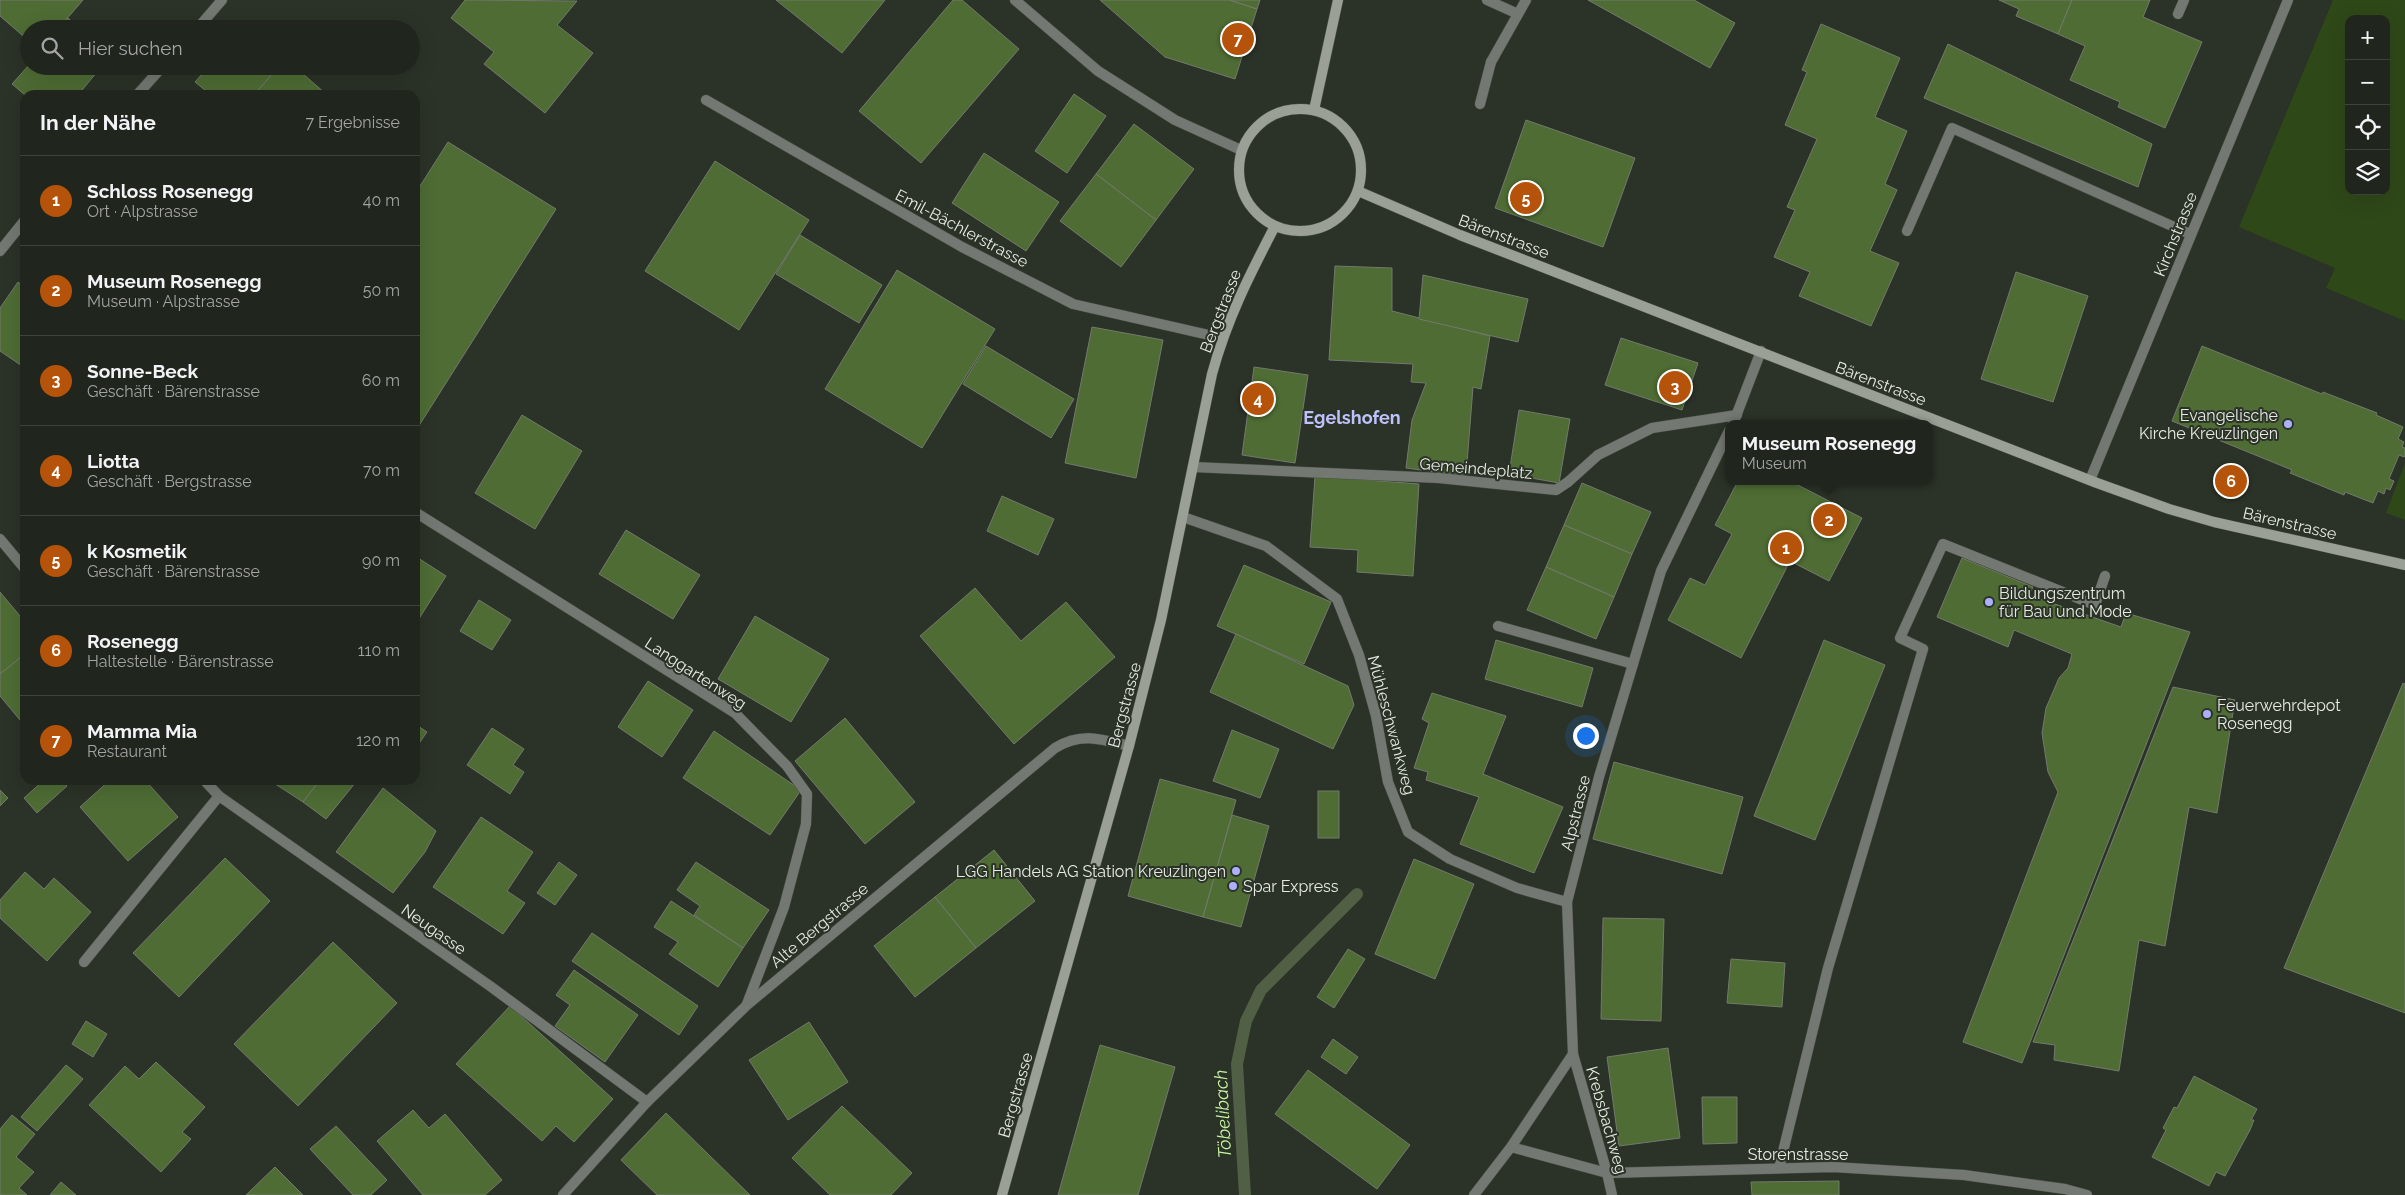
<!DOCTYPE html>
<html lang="de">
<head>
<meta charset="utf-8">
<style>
  body { margin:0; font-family:Raleway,sans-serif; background:#282e26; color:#f1f3f6 }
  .controls { position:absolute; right:15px; top:15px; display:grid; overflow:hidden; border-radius:10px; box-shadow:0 5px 20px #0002 }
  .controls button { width:45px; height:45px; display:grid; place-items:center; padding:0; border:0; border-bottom:1px solid #3d433b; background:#20261d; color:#f1f3f6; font:25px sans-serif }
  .you { position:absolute; left:1585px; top:735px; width:18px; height:18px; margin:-12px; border:4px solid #fff; border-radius:50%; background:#1a73e8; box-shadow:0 0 0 8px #1a73e833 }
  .badge { display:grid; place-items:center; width:32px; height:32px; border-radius:50%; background:#b45309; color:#fff; font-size:16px; font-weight:700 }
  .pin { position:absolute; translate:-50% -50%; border:2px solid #fff; box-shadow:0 1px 5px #0006 }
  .popup { position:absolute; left:1725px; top:420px; width:208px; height:65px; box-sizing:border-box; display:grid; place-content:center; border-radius:10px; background:#20261d; filter:drop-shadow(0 1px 4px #0005); font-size:16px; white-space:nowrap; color:#a2a5a4 }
  .popup b { font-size:19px; color:#f1f3f6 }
  .popup::after { content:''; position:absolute; left:50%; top:100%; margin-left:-10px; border:10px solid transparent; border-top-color:#20261d }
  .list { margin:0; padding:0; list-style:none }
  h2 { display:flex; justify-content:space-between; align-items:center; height:65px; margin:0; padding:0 20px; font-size:21px }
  h2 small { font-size:16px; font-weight:400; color:#a2a5a4 }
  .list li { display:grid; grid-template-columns:32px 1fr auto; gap:15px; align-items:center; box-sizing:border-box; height:90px; padding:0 20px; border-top:1px solid #3d433b }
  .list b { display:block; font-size:19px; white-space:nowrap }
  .list p { margin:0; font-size:16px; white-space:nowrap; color:#a2a5a4 }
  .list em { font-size:16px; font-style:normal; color:#a2a5a4 }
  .icon { flex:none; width:28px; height:28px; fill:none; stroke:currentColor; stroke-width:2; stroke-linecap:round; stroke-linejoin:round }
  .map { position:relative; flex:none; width:2405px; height:1195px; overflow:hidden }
  .search { position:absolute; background:#20261d; box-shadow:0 5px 20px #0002; left:20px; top:20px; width:400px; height:55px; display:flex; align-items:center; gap:12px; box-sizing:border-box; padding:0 18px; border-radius:28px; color:#a2a5a4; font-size:19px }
  .panel { position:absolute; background:#20261d; box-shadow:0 5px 20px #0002; left:20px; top:90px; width:400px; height:695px; border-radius:15px }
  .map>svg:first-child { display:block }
  .green { fill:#2f4818; fill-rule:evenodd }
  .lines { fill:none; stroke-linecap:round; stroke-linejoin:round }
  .stream { stroke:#515f44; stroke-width:12 }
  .building { fill:#4e6c34; stroke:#737a6d }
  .lane-casing { stroke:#494f45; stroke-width:11 }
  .street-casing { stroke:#494f45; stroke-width:11 }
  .secondary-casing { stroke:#494f45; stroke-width:11 }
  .lane { stroke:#747872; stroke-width:10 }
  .street { stroke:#747872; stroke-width:10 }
  .secondary { stroke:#9ba097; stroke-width:10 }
  .poi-dot { fill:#acaffb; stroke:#2b3227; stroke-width:2 }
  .labels { text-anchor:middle; stroke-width:4; stroke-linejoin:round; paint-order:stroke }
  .street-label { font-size:16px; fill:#e6eae3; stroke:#2b3227 }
  .poi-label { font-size:16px; fill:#e6eae3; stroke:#2b3227; text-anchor:start }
  .neighbourhood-label { font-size:18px; font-weight:bold; fill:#bec2fb; stroke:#2b3227 }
  .water-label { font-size:18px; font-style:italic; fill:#c7f5a2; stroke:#2b3227 }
</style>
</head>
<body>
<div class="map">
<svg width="2405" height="1195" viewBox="0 0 2405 1195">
  <rect width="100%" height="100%" fill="#2b3227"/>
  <g class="green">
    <path d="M2333 0H2405V321L2326 288 2335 268 2239 227ZM2349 19H2386V191H2349Z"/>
    <path d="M2405 463V520L2386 513Z"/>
  </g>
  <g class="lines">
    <path class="stream" d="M1245 1195 1237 1064 1246 1021 1261 990 1357 894"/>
  </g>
  <g class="building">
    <path d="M0 0H83L58 29H29V41L0 16Z"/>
    <path d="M465 0 577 1 557 25 593 53 545 113 484 64 494 52 451 18Z"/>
    <path d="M776 0H885L842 53Z"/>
    <path d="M953 0H962L1019 49 921 163 859 111Z"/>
    <path d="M1100 0H1230L1257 9 1235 79 1165 57Z"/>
    <path d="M1230 0H1260L1257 9Z"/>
    <path d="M1588 0H1694L1735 23 1710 68Z"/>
    <path d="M1999 0H2072L2058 34 2016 16 2019 9Z"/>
    <path d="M2072 0H2150L2143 17 2202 42 2165 128 2118 107 2120 102 2070 80 2085 46 2058 34Z"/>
    <path d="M68 18 80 29H59Z"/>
    <path d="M1821 24 1900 58 1875 117 1907 131 1885 184 1897 190 1870 251 1899 263 1871 326 1799 296 1810 272 1774 257 1795 210 1787 207 1817 139 1785 125 1807 72 1802 70Z"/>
    <path d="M1948 44 2152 144 2138 187 1924 98Z"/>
    <path d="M29 65V66H102L78 95H25L12 84Z"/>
    <path d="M209 66H279L254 95H211L195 82Z"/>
    <path d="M279 66H294L326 94 254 95Z"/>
    <path d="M1074 94 1106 116 1067 173 1035 151Z"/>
    <path d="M1526 120 1635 158 1603 247 1495 208Z"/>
    <path d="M1134 124 1194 169 1156 220 1096 174Z"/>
    <path d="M448 142 556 209 415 432V194Z"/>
    <path d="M984 153 1059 202 1026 251 952 203Z"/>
    <path d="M715 161 809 220 739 330 645 271Z"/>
    <path d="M1096 174 1156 220 1121 267 1060 221Z"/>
    <path d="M800 235 882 285 859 323 776 274Z"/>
    <path d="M1335 266 1392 268V311L1490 336 1481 389 1473 387 1466 476 1406 468 1412 420 1426 383 1411 382 1413 364 1329 360Z"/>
    <path d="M897 270 995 329 922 448 825 389Z"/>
    <path d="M2016 272 2088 296 2053 402 1981 379Z"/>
    <path d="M1423 275 1528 299 1518 342 1419 319Z"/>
    <path d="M18 282 25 287V368L0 351V308Z"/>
    <path d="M1092 327 1163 340 1136 478 1065 463Z"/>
    <path d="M1621 338 1698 363 1682 410 1605 385Z"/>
    <path d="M986 346 1074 399 1051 438 963 384Z"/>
    <path d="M2202 346 2322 394 2323 392 2377 413 2376 415 2403 427 2398 439 2404 442 2402 447 2405 448V455L2404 457 2399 455 2389 479 2394 481 2390 490 2386 488 2384 494 2378 491 2373 503 2345 492 2344 495 2290 473 2292 470 2172 421Z"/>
    <path d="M1254 367 1308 375 1295 463 1242 455Z"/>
    <path d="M1519 410 1570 419 1559 483 1509 474Z"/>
    <path d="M522 415 582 451 535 529 475 493Z"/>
    <path d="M1315 476 1419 484 1413 576 1357 572 1358 550 1310 547Z"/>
    <path d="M1738 481H1790L1862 518 1829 581 1790 561 1741 658 1668 620 1690 578 1705 585 1732 534 1715 525Z"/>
    <path d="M1582 483 1651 512 1632 554 1564 525Z"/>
    <path d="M1002 496 1054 519 1038 555 987 531Z"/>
    <path d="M1564 525 1632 554 1614 597 1546 567Z"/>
    <path d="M626 530 700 575 673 619 599 574Z"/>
    <path d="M415 556 446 576 415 625Z"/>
    <path d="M1962 558 2033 587 2029 595 2121 627 2126 613 2190 632 2022 1063 1963 1042 2058 792 2048 772 2042 733 2046 708 2059 678 2068 668 2072 654 2014 630 2008 647 1937 617Z"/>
    <path d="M1244 565 1331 602 1304 664 1217 626Z"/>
    <path d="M1546 567 1614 597 1596 639 1527 610Z"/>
    <path d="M975 588 1021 641 1066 602 1115 657 1014 744 920 636Z"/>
    <path d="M0 592 25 622V654L0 674Z"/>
    <path d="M479 600 511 620 492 650 460 631Z"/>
    <path d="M755 616 829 659 791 722 718 679Z"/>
    <path d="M1236 634 1348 686 1354 705 1333 749 1210 692Z"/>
    <path d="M1496 640 1593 668 1582 707 1485 679Z"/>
    <path d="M1824 640 1885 665 1815 840 1754 816Z"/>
    <path d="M25 654V726L0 696V674Z"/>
    <path d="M648 681 693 710 662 757 618 727Z"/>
    <path d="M2403 683 2405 684V1013L2284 968Z"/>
    <path d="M2173 687 2235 700 2217 813 2189 807 2165 946 2139 940 2119 1071 2054 1060 2055 1045 2033 1042Z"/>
    <path d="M1432 693 1506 716 1483 774 1563 807 1534 873 1460 844 1479 797 1426 780 1428 772 1414 768 1429 723 1422 719Z"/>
    <path d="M845 718 915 802 865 844 795 761Z"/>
    <path d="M415 724 427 732 415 749Z"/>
    <path d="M492 728 524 749 513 765 524 772 510 794 467 765Z"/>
    <path d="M1232 730 1279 749 1260 798 1213 781Z"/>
    <path d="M714 731 801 790 770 835 683 778Z"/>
    <path d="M1614 762 1743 797 1722 874 1593 839Z"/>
    <path d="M1160 779 1236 800 1203 917 1128 896Z"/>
    <path d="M44 780H61L67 786 37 813 24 798Z"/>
    <path d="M110 780H145L178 817 128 861 80 807Z"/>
    <path d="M269 780H320L303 802Z"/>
    <path d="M320 780H353L356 782 326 819 303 802Z"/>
    <path d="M383 788 436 831 425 852 393 893 336 852Z"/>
    <path d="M0 790 8 798 0 806Z"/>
    <rect x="1318" y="791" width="21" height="47"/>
    <path d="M1232 815 1269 826 1241 927 1203 917Z"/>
    <path d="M481 817 533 852 507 891 525 903 503 934 433 887Z"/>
    <path d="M994 850 1035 901 976 948 935 897Z"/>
    <path d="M225 858 270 901 179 997 133 953Z"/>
    <path d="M1414 859 1474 884 1435 979 1375 954Z"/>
    <path d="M559 862 577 875 555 905 537 893Z"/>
    <path d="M696 862 769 910 743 948 694 915 700 906 677 890Z"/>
    <path d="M25 872 44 889 54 878 91 912 47 961 0 918V900Z"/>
    <path d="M935 897 976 948 915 997 874 946Z"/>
    <path d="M671 901 743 948 718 987 669 954 678 942 654 927Z"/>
    <path d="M1603 918 1664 919 1661 1021 1601 1019Z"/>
    <path d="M592 933 698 1006 679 1035 572 961Z"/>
    <path d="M333 942 397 1003 298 1106 234 1044Z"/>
    <path d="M1348 949 1365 959 1334 1008 1317 997Z"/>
    <path d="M1731 959 1785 963 1782 1007 1727 1003Z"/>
    <path d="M574 970 638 1015 605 1062 555 1026 570 1005 556 995Z"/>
    <path d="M510 1006 613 1099 574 1142 556 1126 542 1141 456 1064Z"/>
    <path d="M86 1021 107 1034 93 1057 72 1044Z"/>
    <path d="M809 1022 848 1082 788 1120 749 1060Z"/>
    <path d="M1333 1039 1358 1057 1346 1074 1321 1057Z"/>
    <path d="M1100 1045 1175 1067 1138 1195H1058Z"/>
    <path d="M1668 1048 1680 1138 1619 1146 1607 1057Z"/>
    <path d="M156 1062 205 1107 182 1132 191 1139 161 1172 89 1105 125 1066 139 1079Z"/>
    <path d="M66 1065 83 1079 37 1131 21 1117Z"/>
    <path d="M1308 1070 1410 1145 1377 1189 1275 1114Z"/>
    <path d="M2194 1076 2257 1109 2251 1120H2254L2250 1130 2225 1176 2216 1172 2209 1186 2152 1157 2166 1130 2163 1128 2174 1107 2177 1108Z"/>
    <path d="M1702 1097H1737V1143L1703 1144Z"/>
    <path d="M842 1106 912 1173 891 1195H830L792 1158Z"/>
    <path d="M413 1110 429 1128 445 1114 502 1180 485 1195H423L377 1141Z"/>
    <path d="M666 1113 750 1195H657L621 1160Z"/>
    <path d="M12 1115 35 1134 16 1157 34 1172 19 1188 27 1195H0V1129Z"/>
    <path d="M336 1126 387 1180 371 1195H353L310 1149Z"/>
    <path d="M275 1167 303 1195H246Z"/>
    <path d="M1839 1181V1195H1752L1751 1182Z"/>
    <path d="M61 1182 76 1195H50Z"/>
  </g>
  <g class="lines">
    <g class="lane-casing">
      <g id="lane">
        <path d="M1487 0 1518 14"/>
        <path d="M2178 14 2184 0"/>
        <path d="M1480 104 1491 62"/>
        <path d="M1907 231 1952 128 2190 234"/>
        <path d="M1193 467 1439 478"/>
        <path d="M1568 482 1598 455 1652 428 1737 415"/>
        <path d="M1183 517 1266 546 1337 599 1359 655 1376 716 1388 782 1408 832 1450 859 1517 888 1567 902"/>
        <path d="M1498 626 1633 664"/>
        <path d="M84 962 219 796"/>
        <path d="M1779 1168 1828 968 1923 649 1900 638 1943 544 2095 605 2105 576"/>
      </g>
    </g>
    <g class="street-casing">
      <g id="street">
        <path d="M1015 0 1098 71 1175 120 1241 150"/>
        <path d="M197 29 222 0"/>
        <path d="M1491 62 1526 0"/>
        <path d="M137 95 163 66"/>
        <path d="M706 100 962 247 1073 304 1222 338"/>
        <path d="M0 251 25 220"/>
        <path d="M1733 424 1761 351"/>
        <path d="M1439 478 1556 490 1568 482"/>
        <path d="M2090 480 2288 0"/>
        <path d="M415 512 735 713 787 766 807 794 806 824 784 907 747 1004"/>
        <path d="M0 539 25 569"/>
        <path d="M204 780 219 796 490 986 647 1102"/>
        <path d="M1573 1054 1607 1173 1612 1195"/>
        <path d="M1511 1147 1607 1173 1833 1167 1964 1175 2065 1189 2087 1195"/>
        <path d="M563 1195 647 1102 747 1005 1055 748C1081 732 1101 739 1129 746"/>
        <path d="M1474 1195 1511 1147 1573 1054 1567 902 1599 777 1661 571 1729 431"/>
      </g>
    </g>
    <g class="secondary-casing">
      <g id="secondary">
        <circle cx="1300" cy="170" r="61"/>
        <path d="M1314 110 1338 0"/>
        <path d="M1358 191 1460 235 2097 483 2169 509 2214 522 2405 565"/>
        <path d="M1002 1195 1129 746 1161 620 1212 374C1227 319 1249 276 1275 226"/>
      </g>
    </g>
    <use href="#lane" class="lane"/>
    <use href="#street" class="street"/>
    <use href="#secondary" class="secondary"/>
  </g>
  <g class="poi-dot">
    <circle cx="2288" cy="424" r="5"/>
    <circle cx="1989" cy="602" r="5"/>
    <circle cx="2207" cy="714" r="5"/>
    <circle cx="1236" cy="871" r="5"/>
    <circle cx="1233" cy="886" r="5"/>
  </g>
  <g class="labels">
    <g class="street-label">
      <text transform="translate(962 228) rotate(28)" y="6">Emil-Bächlerstrasse</text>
      <text transform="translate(2175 234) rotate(-68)" y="6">Kirchstrasse</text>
      <text transform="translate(1504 236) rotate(21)" y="6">Bärenstrasse</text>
      <text transform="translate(1220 311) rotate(-69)" y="6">Bergstrasse</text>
      <text transform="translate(1881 383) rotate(21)" y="6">Bärenstrasse</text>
      <text transform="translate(1476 468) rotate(5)" y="6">Gemeindeplatz</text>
      <text transform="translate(2290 523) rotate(13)" y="6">Bärenstrasse</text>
      <text transform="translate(696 673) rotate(33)" y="6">Langgartenweg</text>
      <text transform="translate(1124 705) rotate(-75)" y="6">Bergstrasse</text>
      <text transform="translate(1392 725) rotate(75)" y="6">Mühleschwankweg</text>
      <text transform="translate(1575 813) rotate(-76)" y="6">Alpstrasse</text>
      <text transform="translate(819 925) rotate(-40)" y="6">Alte Bergstrasse</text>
      <text transform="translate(434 929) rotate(35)" y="6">Neugasse</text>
      <text transform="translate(1015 1095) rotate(-74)" y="6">Bergstrasse</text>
      <text transform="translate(1607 1120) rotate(74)" y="6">Krebsbachweg</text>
      <text x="1798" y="1160">Storenstrasse</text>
    </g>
    <g class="poi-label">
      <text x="2278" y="421" text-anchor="end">Evangelische<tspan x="2278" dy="18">Kirche Kreuzlingen</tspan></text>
      <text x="1999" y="599">Bildungszentrum<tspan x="1999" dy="18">für Bau und Mode</tspan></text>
      <text x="2217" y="711">Feuerwehrdepot<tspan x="2217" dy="18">Rosenegg</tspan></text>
      <text x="1226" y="877" text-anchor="end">LGG Handels AG Station Kreuzlingen</text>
      <text x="1243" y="892">Spar Express</text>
    </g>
    <g class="neighbourhood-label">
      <text x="1352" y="424">Egelshofen</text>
    </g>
    <g class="water-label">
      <text transform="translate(1223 1114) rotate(-93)" y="6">Töbelibach</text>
    </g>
  </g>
</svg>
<div class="controls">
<button>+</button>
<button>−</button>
<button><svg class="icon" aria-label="locate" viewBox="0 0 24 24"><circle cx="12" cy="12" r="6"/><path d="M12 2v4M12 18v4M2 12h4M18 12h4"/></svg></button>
<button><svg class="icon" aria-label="layers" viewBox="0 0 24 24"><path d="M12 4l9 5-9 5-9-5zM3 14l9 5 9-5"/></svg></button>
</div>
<div class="you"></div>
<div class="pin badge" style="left:1786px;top:548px">1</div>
<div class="pin badge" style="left:1829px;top:520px">2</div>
<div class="popup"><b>Museum Rosenegg</b>Museum</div>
<div class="pin badge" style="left:1675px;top:387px">3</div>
<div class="pin badge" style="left:1258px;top:399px">4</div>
<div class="pin badge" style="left:1526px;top:198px">5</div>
<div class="pin badge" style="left:2231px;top:481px">6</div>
<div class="pin badge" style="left:1238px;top:39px">7</div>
<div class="search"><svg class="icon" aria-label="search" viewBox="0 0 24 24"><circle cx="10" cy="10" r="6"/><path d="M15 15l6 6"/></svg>Hier suchen</div>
<section class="panel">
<h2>In der Nähe<small>7 Ergebnisse</small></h2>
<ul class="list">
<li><span class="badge">1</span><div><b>Schloss Rosenegg</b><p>Ort · Alpstrasse</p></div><em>40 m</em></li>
<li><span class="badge">2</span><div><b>Museum Rosenegg</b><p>Museum · Alpstrasse</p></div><em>50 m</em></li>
<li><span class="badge">3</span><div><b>Sonne-Beck</b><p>Geschäft · Bärenstrasse</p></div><em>60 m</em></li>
<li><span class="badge">4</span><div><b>Liotta</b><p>Geschäft · Bergstrasse</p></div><em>70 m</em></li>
<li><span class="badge">5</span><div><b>k Kosmetik</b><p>Geschäft · Bärenstrasse</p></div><em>90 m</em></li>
<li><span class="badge">6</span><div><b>Rosenegg</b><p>Haltestelle · Bärenstrasse</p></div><em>110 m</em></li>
<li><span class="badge">7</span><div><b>Mamma Mia</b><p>Restaurant</p></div><em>120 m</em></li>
</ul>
</section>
</div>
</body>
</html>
